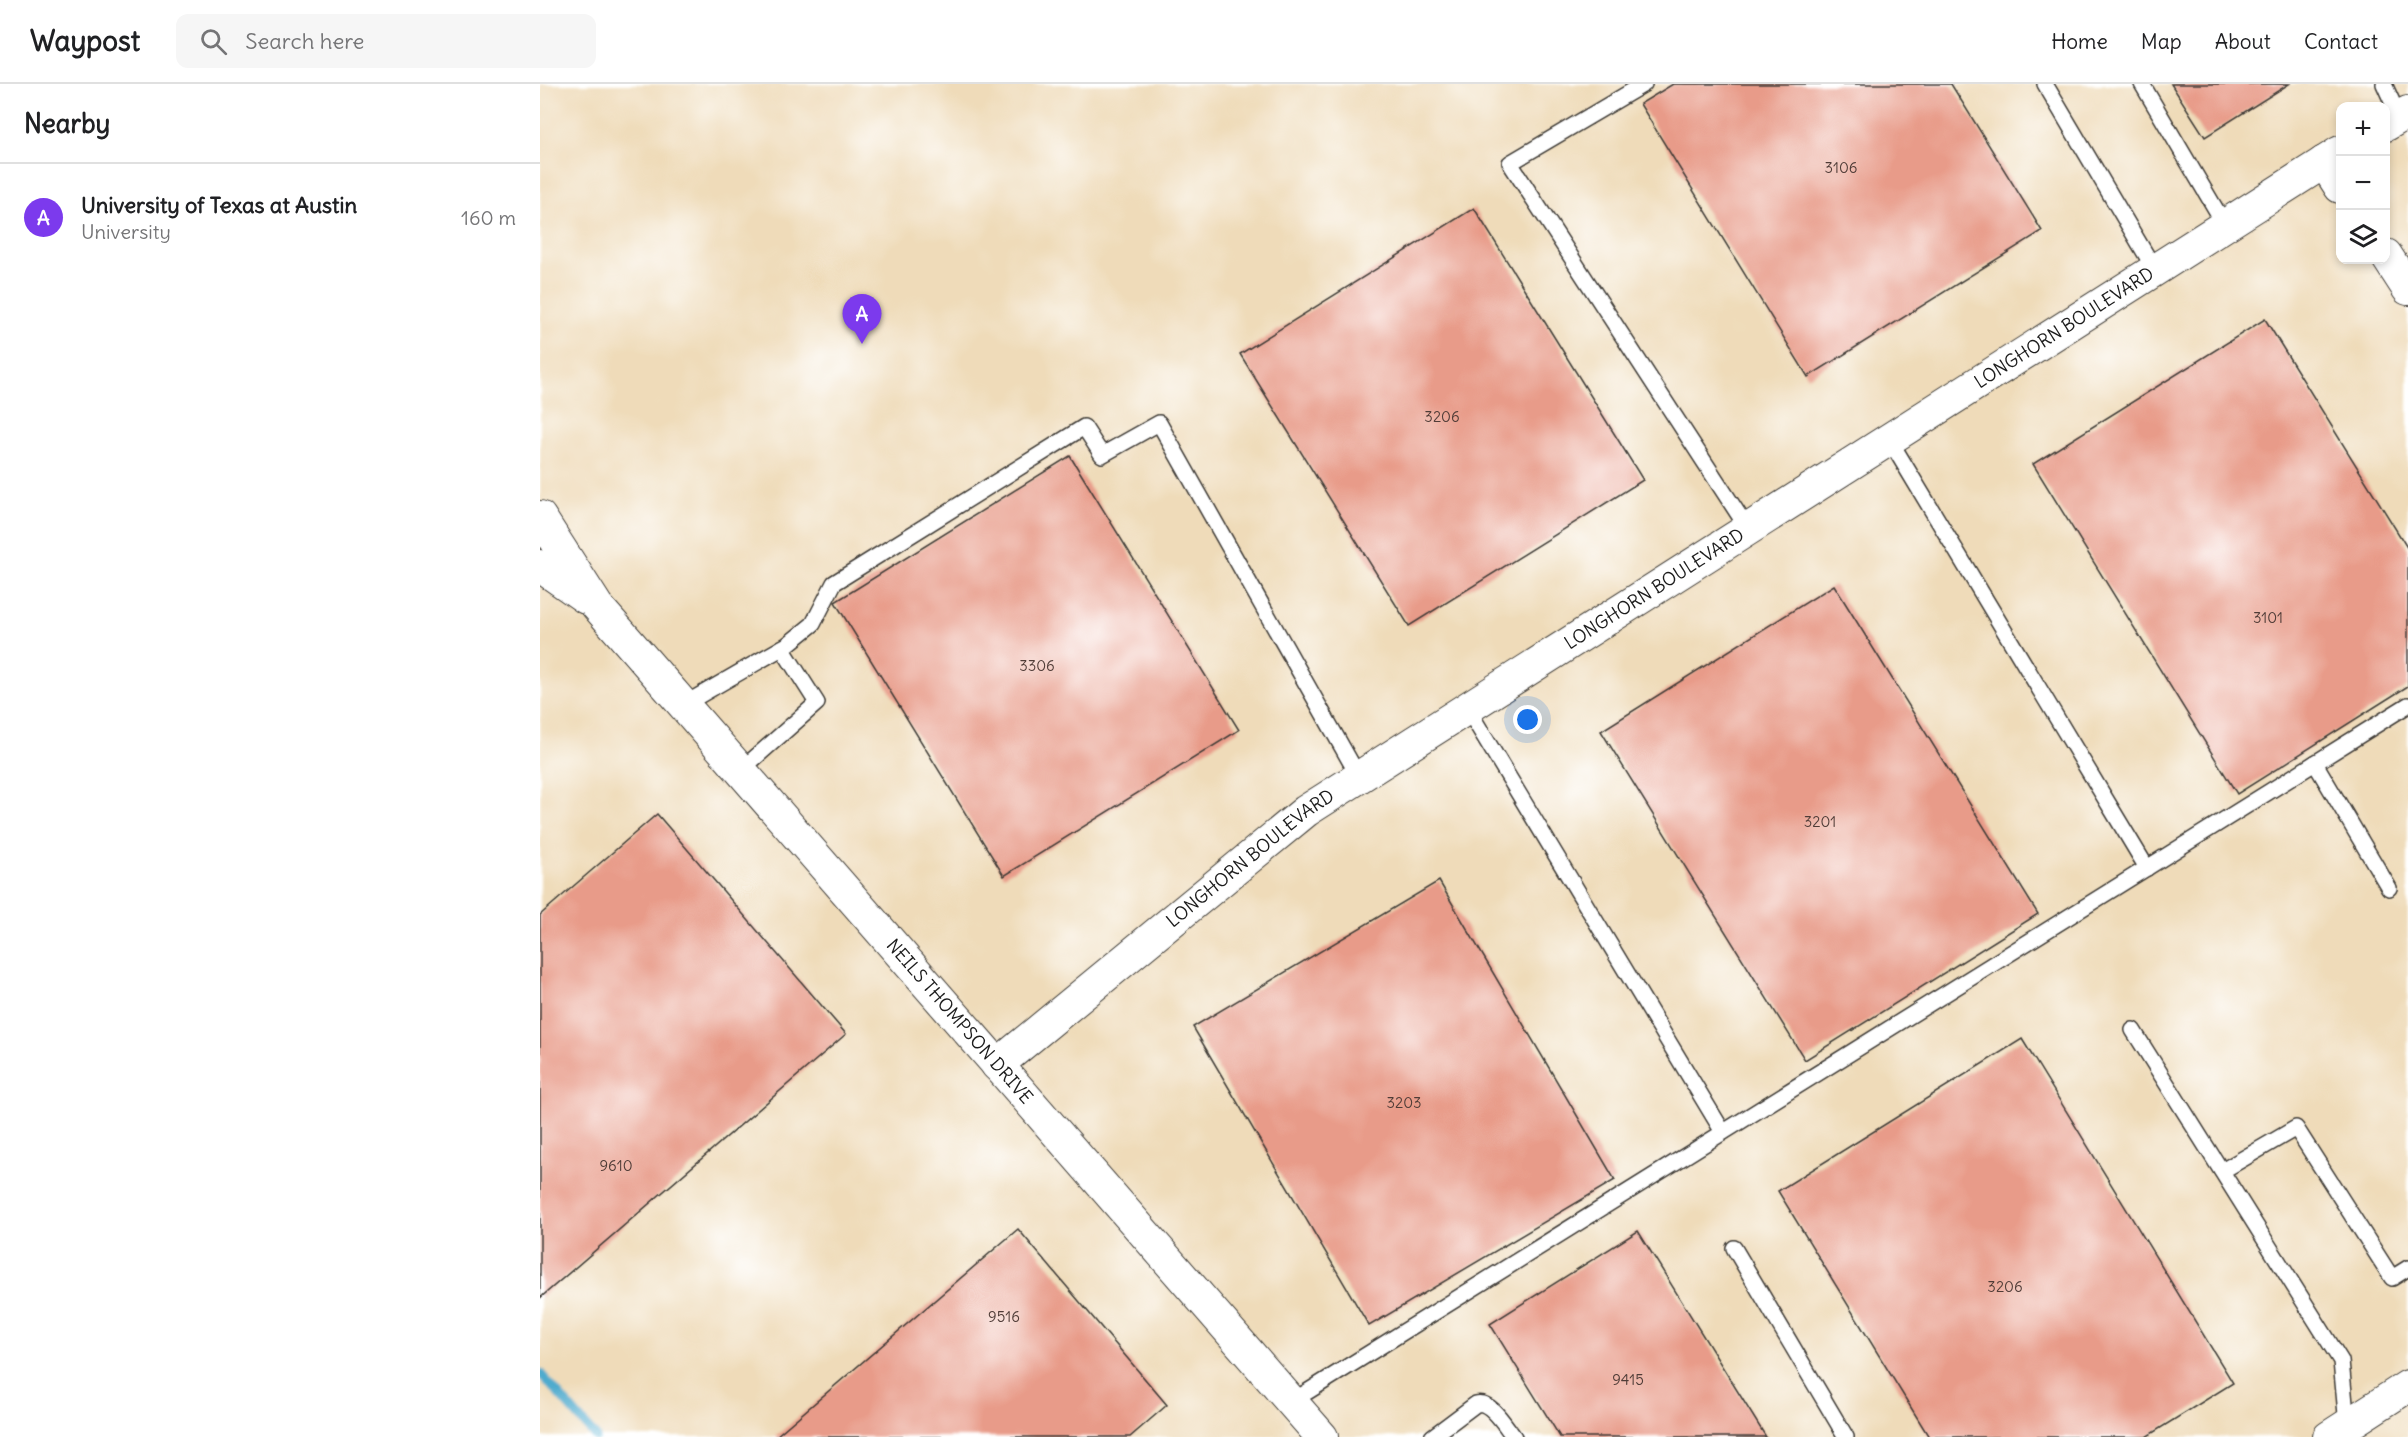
<!DOCTYPE html>
<html lang="en">
<head>
<meta charset="utf-8">
<style>
  body { margin:0; font-family:Delius,sans-serif; background:#f6f6f6; color:#202124 }
  .controls { position:absolute; right:18px; top:18px; display:grid; overflow:hidden; border-radius:12px; box-shadow:0 3px 9px #0003 }
  .controls button { width:54px; height:54px; display:grid; place-items:center; padding:0; border:0; border-bottom:2px solid #e0e0e0; background:#fff; color:#202124; font:30px sans-serif }
  .you { position:absolute; left:988px; top:636px; width:21px; height:21px; margin:-15px; border:4px solid #fff; border-radius:50%; background:#1a73e8; box-shadow:0 0 0 9px #1a73e833 }
  .badge { display:grid; place-items:center; width:39px; height:39px; border-radius:50%; background:#7c3aed; color:#fff; font-size:20px; font-weight:700 }
  .pin { position:absolute; translate:-50% -50px; filter:drop-shadow(0 2px 3px #0008) }
  .pin::after { content:''; position:absolute; top:32px; width:21px; height:18px; background:inherit; clip-path:polygon(0 0,100% 0,50% 100%) }
  .list { margin:0; padding:0; list-style:none }
  h2 { display:flex; justify-content:space-between; align-items:center; height:78px; margin:0; padding:0 24px; font-size:26px }
  h2 small { font-size:20px; font-weight:400; color:#757577 }
  .list li { display:grid; grid-template-columns:39px 1fr auto; gap:18px; align-items:center; box-sizing:border-box; height:108px; padding:0 24px; border-top:2px solid #e0e0e0 }
  .list b { display:block; font-size:22px; white-space:nowrap }
  .list p { margin:0; font-size:20px; white-space:nowrap; color:#757577 }
  .list em { font-size:20px; font-style:normal; color:#757577 }
  .icon { flex:none; width:33px; height:33px; fill:none; stroke:currentColor; stroke-width:2; stroke-linecap:round; stroke-linejoin:round }
  .map { position:relative; flex:none; width:1868px; height:1353px; overflow:hidden }
  header { display:flex; align-items:center; gap:36px; box-sizing:border-box; height:84px; padding:0 30px; background:#fff; border-bottom:2px solid #e0e0e0 }
  header strong { font-size:28px }
  nav { display:flex; gap:33px; margin-inline-start:auto; font-size:21px }
  .search { width:420px; height:54px; background:#f6f6f6; display:flex; align-items:center; gap:15px; box-sizing:border-box; padding:0 21px; border-radius:12px; color:#757577; font-size:22px }
  main { display:flex }
  aside { flex:1; background:#fff }
  .map>svg:first-child { display:block }
  .lines { fill:none; stroke-linecap:round; stroke-linejoin:round }
  .stream { stroke:#4fabcd; stroke-width:9 }
  .building { fill:#e89b89 }
  .service-casing { stroke:#3c3934; stroke-width:18 }
  .minor-casing { stroke:#3c3934; stroke-width:34 }
  .service { stroke:#fff; stroke-width:15 }
  .minor { stroke:#fff; stroke-width:32 }
  .labels { text-anchor:middle; stroke-width:6; stroke-linejoin:round; paint-order:stroke }
  .number-label { font-size:15px; fill:#4f3c37 }
  .street-label { font-size:18px; fill:#1c1c1c; stroke:#fff }
</style>
</head>
<body>
<header>
<strong>Waypost</strong>
<div class="search"><svg class="icon" aria-label="search" viewBox="0 0 24 24"><circle cx="10" cy="10" r="6"/><path d="M15 15l6 6"/></svg>Search here</div>
<nav><a>Home</a><a>Map</a><a>About</a><a>Contact</a></nav>
</header>
<main>
<aside>
<h2>Nearby<small></small></h2>
<ul class="list">
<li><span class="badge">A</span><div><b>University of Texas at Austin</b><p>University</p></div><em>160 m</em></li>
</ul>
</aside>
<div class="map">
<svg width="1868" height="1353" viewBox="0 0 1868 1353">
  <rect width="100%" height="100%" fill="#fff"/>
  <filter id="ink" filterUnits="userSpaceOnUse"><feTurbulence type="fractalNoise" baseFrequency=".0167" numOctaves="2"/><feDisplacementMap in="SourceGraphic" scale="12" xChannelSelector="R" yChannelSelector="G"/><feConvolveMatrix kernelMatrix="1 2 1 2 8 2 1 2 1" color-interpolation-filters="sRGB"/></filter>
  <filter id="wash" filterUnits="userSpaceOnUse"><feTurbulence type="fractalNoise" baseFrequency=".008" numOctaves="4" result="noise"/><feDisplacementMap in="SourceGraphic" scale="24" xChannelSelector="R" yChannelSelector="G"/><feGaussianBlur stdDeviation="1.35" result="paint"/><feColorMatrix in="noise" values="0 0 0 0 0 0 0 0 0 0 0 0 0 0 0 0 0 1.4 0 .05"/><feComposite in="paint" operator="in"/></filter>
  <g filter="url(#wash)">
    <rect width="100%" height="100%" fill="#efdbb9"/>
    <g class="lines">
      <path class="stream" d="M0 1289 56 1353"/>
    </g>
    <g id="blocks">
      <g class="building">
        <path d="M1133 0H1411L1502 147 1268 293 1100 20Z"/>
        <path d="M1631 0H1749L1665 53Z"/>
        <path d="M934 124 1103 396 869 542 700 270Z"/>
        <path d="M1725 235 1868 465V602L1697 710 1493 380Z"/>
        <path d="M530 372 699 646 464 792 295 518Z"/>
        <path d="M1294 501 1498 830 1265 976 1061 647Z"/>
        <path d="M117 730 306 950 0 1214V831Z"/>
        <path d="M899 797 1075 1096 829 1242 653 943Z"/>
        <path d="M1482 955 1693 1299 1606 1353H1389L1238 1107Z"/>
        <path d="M478 1145 627 1321 590 1353H235Z"/>
        <path d="M1098 1147 1226 1353H1020L950 1240Z"/>
      </g>
    </g>
  </g>
  <g filter="url(#ink)">
    <use href="#blocks" fill-opacity="0" stroke="#3c3934" stroke-width="1.5"/>
    <g class="lines">
      <g class="service-casing">
        <g id="service">
          <path d="M1104 0 970 79 1208 445"/>
          <path d="M1505 0 1615 186"/>
          <path d="M1602 0 1685 141"/>
          <path d="M1844 0 1859 33"/>
          <path d="M1349 355 1607 784"/>
          <path d="M143 621 247 561 273 540 294 499 544 343 562 371 619 339 819 693"/>
          <path d="M927 624 1183 1048"/>
          <path d="M1775 679 1849 804"/>
          <path d="M200 687 277 619 242 564"/>
          <path d="M1593 946 1801 1277 1807 1341"/>
          <path d="M1682 1087 1756 1044 1852 1194 1868 1184"/>
          <path d="M1194 1164 1306 1353"/>
          <path d="M751 1318 1868 621"/>
          <path d="M892 1353 936 1320C951 1316 965 1342 974 1353"/>
        </g>
      </g>
      <g class="minor-casing">
        <g id="minor">
          <path d="M1846 41 1868 28"/>
          <path d="M1784 78 1800 103"/>
          <path d="M1846 171 1868 205"/>
          <path id="s1" d="M0 433 57 522 79 547 782 1353"/>
          <path d="M0 482 46 514"/>
          <path id="s2" d="M457 981 766 727 1800 68"/>
          <path d="M1789 1353 1868 1302"/>
        </g>
      </g>
      <use href="#service" class="service"/>
      <use href="#minor" class="minor"/>
    </g>
  </g>
  <g class="labels">
    <g class="number-label">
      <text x="1301" y="89">3106</text>
      <text x="902" y="338">3206</text>
      <text x="1728" y="539">3101</text>
      <text x="497" y="587">3306</text>
      <text x="1280" y="743">3201</text>
      <text x="864" y="1024">3203</text>
      <text x="76" y="1087">9610</text>
      <text x="1465" y="1208">3206</text>
      <text x="464" y="1238">9516</text>
      <text x="1088" y="1301">9415</text>
    </g>
    <g class="street-label">
      <text dy="6" stroke="none"><textPath href="#s2" startOffset="1299">LONGHORN BOULEVARD</textPath></text>
      <text dy="6" stroke="none"><textPath href="#s2" startOffset="813">LONGHORN BOULEVARD</textPath></text>
      <text dy="6" stroke="none"><textPath href="#s2" startOffset="327">LONGHORN BOULEVARD</textPath></text>
      <text dy="6" stroke="none"><textPath href="#s1" startOffset="657">NEILS THOMPSON DRIVE</textPath></text>
    </g>
  </g>
</svg>
<div class="controls">
<button>+</button>
<button>−</button>
<button><svg class="icon" aria-label="layers" viewBox="0 0 24 24"><path d="M12 4l9 5-9 5-9-5zM3 14l9 5 9-5"/></svg></button>
</div>
<div class="you"></div>
<div class="pin badge" style="left:322px;top:260px">A</div>
</div>
</main>
</body>
</html>
